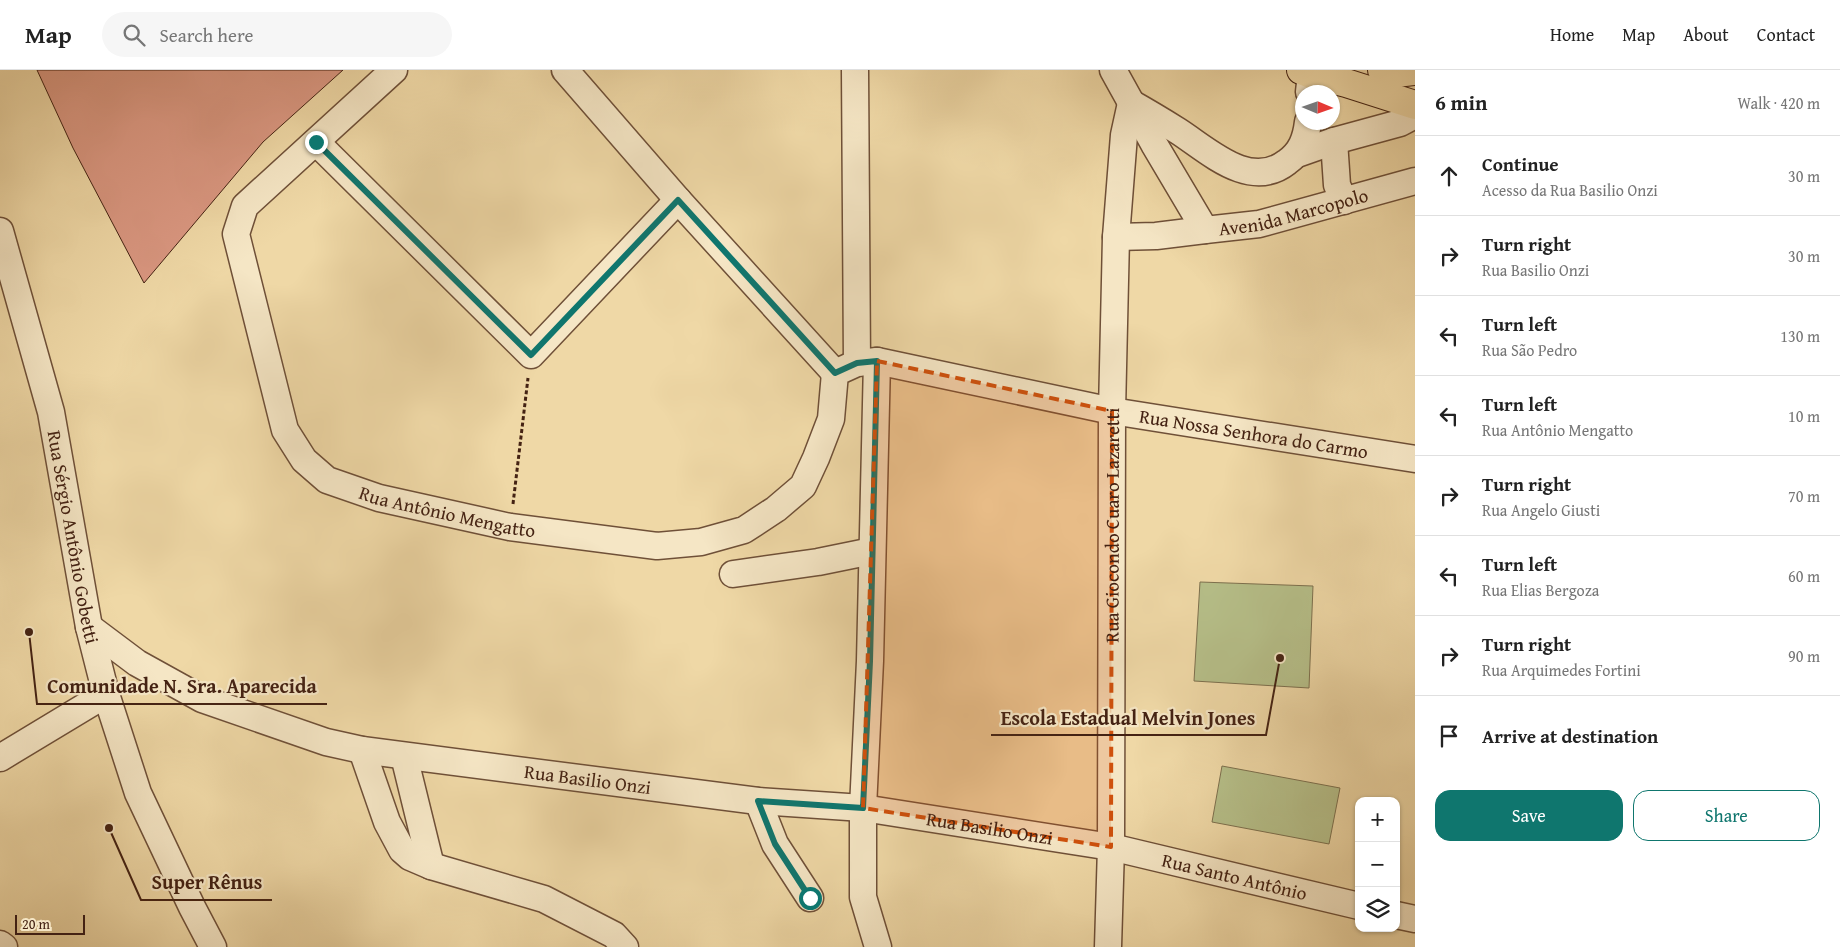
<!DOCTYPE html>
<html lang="en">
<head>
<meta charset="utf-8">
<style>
  body { margin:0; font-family:"Gentium Book Plus",serif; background:#f6f6f6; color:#222 }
  .controls { position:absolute; right:15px; bottom:15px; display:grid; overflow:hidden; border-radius:10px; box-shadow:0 1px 4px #0004 }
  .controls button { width:45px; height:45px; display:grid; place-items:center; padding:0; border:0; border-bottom:1px solid #e0e0e0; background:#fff; color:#222; font:25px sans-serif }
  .compass { position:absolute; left:1295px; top:15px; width:45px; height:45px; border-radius:50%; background:#fff; box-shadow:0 1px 4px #0004; rotate:92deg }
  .scale { position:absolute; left:15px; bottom:12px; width:70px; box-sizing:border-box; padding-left:5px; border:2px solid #442213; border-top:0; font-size:14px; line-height:18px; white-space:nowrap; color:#442213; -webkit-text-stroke:4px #f5e6c5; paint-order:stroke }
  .stop { position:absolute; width:15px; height:15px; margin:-11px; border:4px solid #0f766e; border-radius:50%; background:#fff }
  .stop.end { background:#0f766e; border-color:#fff; box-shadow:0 1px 5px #0008 }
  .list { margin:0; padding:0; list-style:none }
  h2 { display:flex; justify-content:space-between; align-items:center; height:65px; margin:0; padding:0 20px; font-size:21px }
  h2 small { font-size:16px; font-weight:400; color:#767676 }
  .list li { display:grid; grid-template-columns:32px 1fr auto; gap:15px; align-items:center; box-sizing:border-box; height:80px; padding:0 20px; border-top:1px solid #e0e0e0 }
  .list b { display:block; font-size:19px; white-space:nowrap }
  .list p { margin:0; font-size:16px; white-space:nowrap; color:#767676 }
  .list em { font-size:16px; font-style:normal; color:#767676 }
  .actions { display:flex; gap:10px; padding:15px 20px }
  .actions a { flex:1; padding:11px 0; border:1px solid #0f766e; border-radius:15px; text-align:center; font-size:18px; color:#0f766e }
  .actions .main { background:#0f766e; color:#fff }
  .icon { flex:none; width:28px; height:28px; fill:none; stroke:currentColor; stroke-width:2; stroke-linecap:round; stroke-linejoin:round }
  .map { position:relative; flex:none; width:1415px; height:877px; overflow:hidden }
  header { display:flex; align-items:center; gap:30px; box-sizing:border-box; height:70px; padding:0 25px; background:#fff; border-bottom:1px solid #e0e0e0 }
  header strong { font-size:24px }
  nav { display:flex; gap:28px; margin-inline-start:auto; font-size:18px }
  .search { width:350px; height:45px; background:#f6f6f6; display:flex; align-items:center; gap:12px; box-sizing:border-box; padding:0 18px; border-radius:28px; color:#767676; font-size:19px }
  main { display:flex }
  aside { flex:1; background:#fff }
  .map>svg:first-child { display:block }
  .green { fill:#b6bf89; stroke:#7d704e }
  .building { fill:#da9781; stroke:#442213 }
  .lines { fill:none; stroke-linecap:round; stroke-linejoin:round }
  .minor-casing { stroke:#6f5038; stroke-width:29 }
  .trunk-casing { stroke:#442213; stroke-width:30 }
  .path { stroke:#442213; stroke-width:3; stroke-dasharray:4 2.5; stroke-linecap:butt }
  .minor { stroke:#f5e6c5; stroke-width:26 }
  .trunk { stroke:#efd8a6; stroke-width:28 }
  .route { stroke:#0f766e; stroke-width:6 }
  .marked { fill:#cf510d; fill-opacity:0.2; stroke:#cf510d; stroke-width:4; stroke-dasharray:10 6; stroke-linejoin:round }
  .labels { text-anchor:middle; stroke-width:4.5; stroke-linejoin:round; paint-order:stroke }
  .street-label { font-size:19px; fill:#442213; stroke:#f5e6c5 }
  .leader { fill:none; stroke:#442213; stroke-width:2 }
  .callout-dot { fill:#442213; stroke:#f5e6c5; stroke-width:2 }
  .callout-label { font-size:20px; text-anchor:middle; font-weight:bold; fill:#442213; stroke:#f5e6c5; stroke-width:4.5; stroke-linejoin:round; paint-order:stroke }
</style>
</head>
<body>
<header>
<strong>Map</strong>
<div class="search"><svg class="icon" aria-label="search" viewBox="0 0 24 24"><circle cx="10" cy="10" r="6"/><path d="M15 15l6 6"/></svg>Search here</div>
<nav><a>Home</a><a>Map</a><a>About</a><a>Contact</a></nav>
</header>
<main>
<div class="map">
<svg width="1415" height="877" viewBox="0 0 1415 877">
  <rect width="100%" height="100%" fill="#efd8a6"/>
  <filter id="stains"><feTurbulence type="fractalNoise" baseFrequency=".004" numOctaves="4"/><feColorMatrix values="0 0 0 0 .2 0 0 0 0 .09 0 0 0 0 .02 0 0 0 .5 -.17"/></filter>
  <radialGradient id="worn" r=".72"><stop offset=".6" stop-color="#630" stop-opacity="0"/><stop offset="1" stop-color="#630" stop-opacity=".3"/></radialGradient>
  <g class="green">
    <path d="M1200 512 1313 516 1309 618 1194 611Z"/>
    <path d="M1222 696 1340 718 1329 774 1212 752Z"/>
  </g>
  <path class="building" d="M37 0H343L263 72 144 213 73 78Z"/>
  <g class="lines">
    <g class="minor-casing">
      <g id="minor">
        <path id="s1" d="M394 0 245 136 236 164 285 360 304 390 327 410 379 428 510 457 657 476 701 472 744 460 776 439 803 416 816 388 831 349 835 303 857 293 877 291 1112 341 1415 389"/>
        <path d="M565 0 678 130 835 303"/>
        <path d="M855 0 857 293"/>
        <path id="s2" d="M1113 0 1154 74 1205 160 1259 154 1415 111"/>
        <path d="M1309 22 1311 4"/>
        <path d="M1131 33C1147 42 1162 51 1178 61 1209 81 1250 121 1287 92 1301 82 1306 69 1308 52"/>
        <path d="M1334 71 1337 115 1344 131"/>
        <path d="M316 72 531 285 678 130"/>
        <path d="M1297 84 1334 71 1400 53 1415 45"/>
        <path id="s3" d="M0 161 51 342 89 557 106 624 138 723 192 837 213 877"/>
        <path d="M1116 167 1156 166 1205 160"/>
        <path d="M877 291 870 591 863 738V827L878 877"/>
        <path d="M733 504 818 492 872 481"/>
        <path id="s4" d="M89 557 137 593 202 629 326 672 362 680 758 731 863 738 1111 777 1359 836"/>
        <path d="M362 680 387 752 402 780 410 787 431 796 544 829 614 865 625 877"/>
        <path d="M404 686 431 796"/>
        <path d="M0 688 106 624"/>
        <path d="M758 731 775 774 810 828"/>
        <path d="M1396 845 1415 849"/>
        <path d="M0 874 4 877"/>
        <path id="s5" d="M1108 877 1111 777 1112 341 1116 167 1124 65 1131 33"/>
      </g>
    </g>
    <g class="trunk-casing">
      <g id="trunk">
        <path d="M1301 0 1311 4 1346 13 1415 35"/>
        <path d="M1382 0 1396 3 1415 1"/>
      </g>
    </g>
    <path class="path" d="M513 434 528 308"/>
    <use href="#minor" class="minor"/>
    <use href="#trunk" class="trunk"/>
  </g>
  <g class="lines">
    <path class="route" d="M316 72 531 285 678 130 835 303 857 293 877 291 870 591 863 738 758 731 775 774 810 828"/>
  </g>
  <path class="marked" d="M877 291 1112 341 1111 777 863 738Z"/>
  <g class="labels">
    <g class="street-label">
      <text dy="7" stroke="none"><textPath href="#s2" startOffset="275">Avenida Marcopolo</textPath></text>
      <text dy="7" stroke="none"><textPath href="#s1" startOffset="1546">Rua Nossa Senhora do Carmo</textPath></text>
      <text dy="7" stroke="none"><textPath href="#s1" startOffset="624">Rua Antônio Mengatto</textPath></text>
      <text dy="7" stroke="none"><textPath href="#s5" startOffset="422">Rua Giocondo Cuaro Lazaretti</textPath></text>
      <text dy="7" stroke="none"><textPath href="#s3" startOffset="315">Rua Sérgio Antônio Gobetti</textPath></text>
      <text dy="7" stroke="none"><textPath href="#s4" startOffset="530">Rua Basilio Onzi</textPath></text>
      <text dy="7" stroke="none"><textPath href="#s4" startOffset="935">Rua Basilio Onzi</textPath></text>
      <text dy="7" stroke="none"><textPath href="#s4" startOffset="1185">Rua Santo Antônio</textPath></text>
    </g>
  </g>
  <path class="leader" d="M29 562L37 634H327M1280 588L1266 665H991M109 758L141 830H272"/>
  <g class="callout-dot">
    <circle cx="29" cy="562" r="5"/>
    <circle cx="1280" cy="588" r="5"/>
    <circle cx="109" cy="758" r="5"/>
  </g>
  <g class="callout-label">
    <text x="182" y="623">Comunidade N. Sra. Aparecida</text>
    <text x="1128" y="655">Escola Estadual Melvin Jones</text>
    <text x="207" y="819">Super Rênus</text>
  </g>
  <rect width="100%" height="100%" filter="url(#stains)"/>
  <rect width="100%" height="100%" fill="url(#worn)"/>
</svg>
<div class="controls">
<button>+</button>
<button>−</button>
<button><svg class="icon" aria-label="layers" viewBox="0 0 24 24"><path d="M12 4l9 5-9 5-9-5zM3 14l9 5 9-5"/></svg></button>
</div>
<svg class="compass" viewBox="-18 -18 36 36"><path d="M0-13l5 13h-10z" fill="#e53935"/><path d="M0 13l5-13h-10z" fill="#767676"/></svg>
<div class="scale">20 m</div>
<div class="stop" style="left:810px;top:828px"></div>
<div class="stop end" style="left:316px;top:72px"></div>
</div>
<aside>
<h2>6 min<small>Walk · 420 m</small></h2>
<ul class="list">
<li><svg class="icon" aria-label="ahead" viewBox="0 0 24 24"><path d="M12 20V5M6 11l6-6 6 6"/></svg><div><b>Continue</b><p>Acesso da Rua Basilio Onzi</p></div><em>30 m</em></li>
<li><svg class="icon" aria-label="right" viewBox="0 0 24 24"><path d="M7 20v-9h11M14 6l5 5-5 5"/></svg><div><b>Turn right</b><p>Rua Basilio Onzi</p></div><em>30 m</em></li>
<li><svg class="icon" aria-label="left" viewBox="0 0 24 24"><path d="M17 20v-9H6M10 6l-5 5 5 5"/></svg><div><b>Turn left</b><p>Rua São Pedro</p></div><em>130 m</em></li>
<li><svg class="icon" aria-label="left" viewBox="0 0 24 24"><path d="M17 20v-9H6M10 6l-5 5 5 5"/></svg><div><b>Turn left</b><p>Rua Antônio Mengatto</p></div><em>10 m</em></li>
<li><svg class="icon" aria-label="right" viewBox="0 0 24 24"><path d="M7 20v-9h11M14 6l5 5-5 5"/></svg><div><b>Turn right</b><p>Rua Angelo Giusti</p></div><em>70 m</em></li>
<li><svg class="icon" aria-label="left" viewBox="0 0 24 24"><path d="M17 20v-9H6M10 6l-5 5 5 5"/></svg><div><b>Turn left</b><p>Rua Elias Bergoza</p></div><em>60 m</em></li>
<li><svg class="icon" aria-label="right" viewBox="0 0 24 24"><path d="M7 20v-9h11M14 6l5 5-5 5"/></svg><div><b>Turn right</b><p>Rua Arquimedes Fortini</p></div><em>90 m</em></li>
<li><svg class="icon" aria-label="arrive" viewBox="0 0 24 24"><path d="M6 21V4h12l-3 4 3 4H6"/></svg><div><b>Arrive at destination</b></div></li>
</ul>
<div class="actions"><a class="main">Save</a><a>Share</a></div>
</aside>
</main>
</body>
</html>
